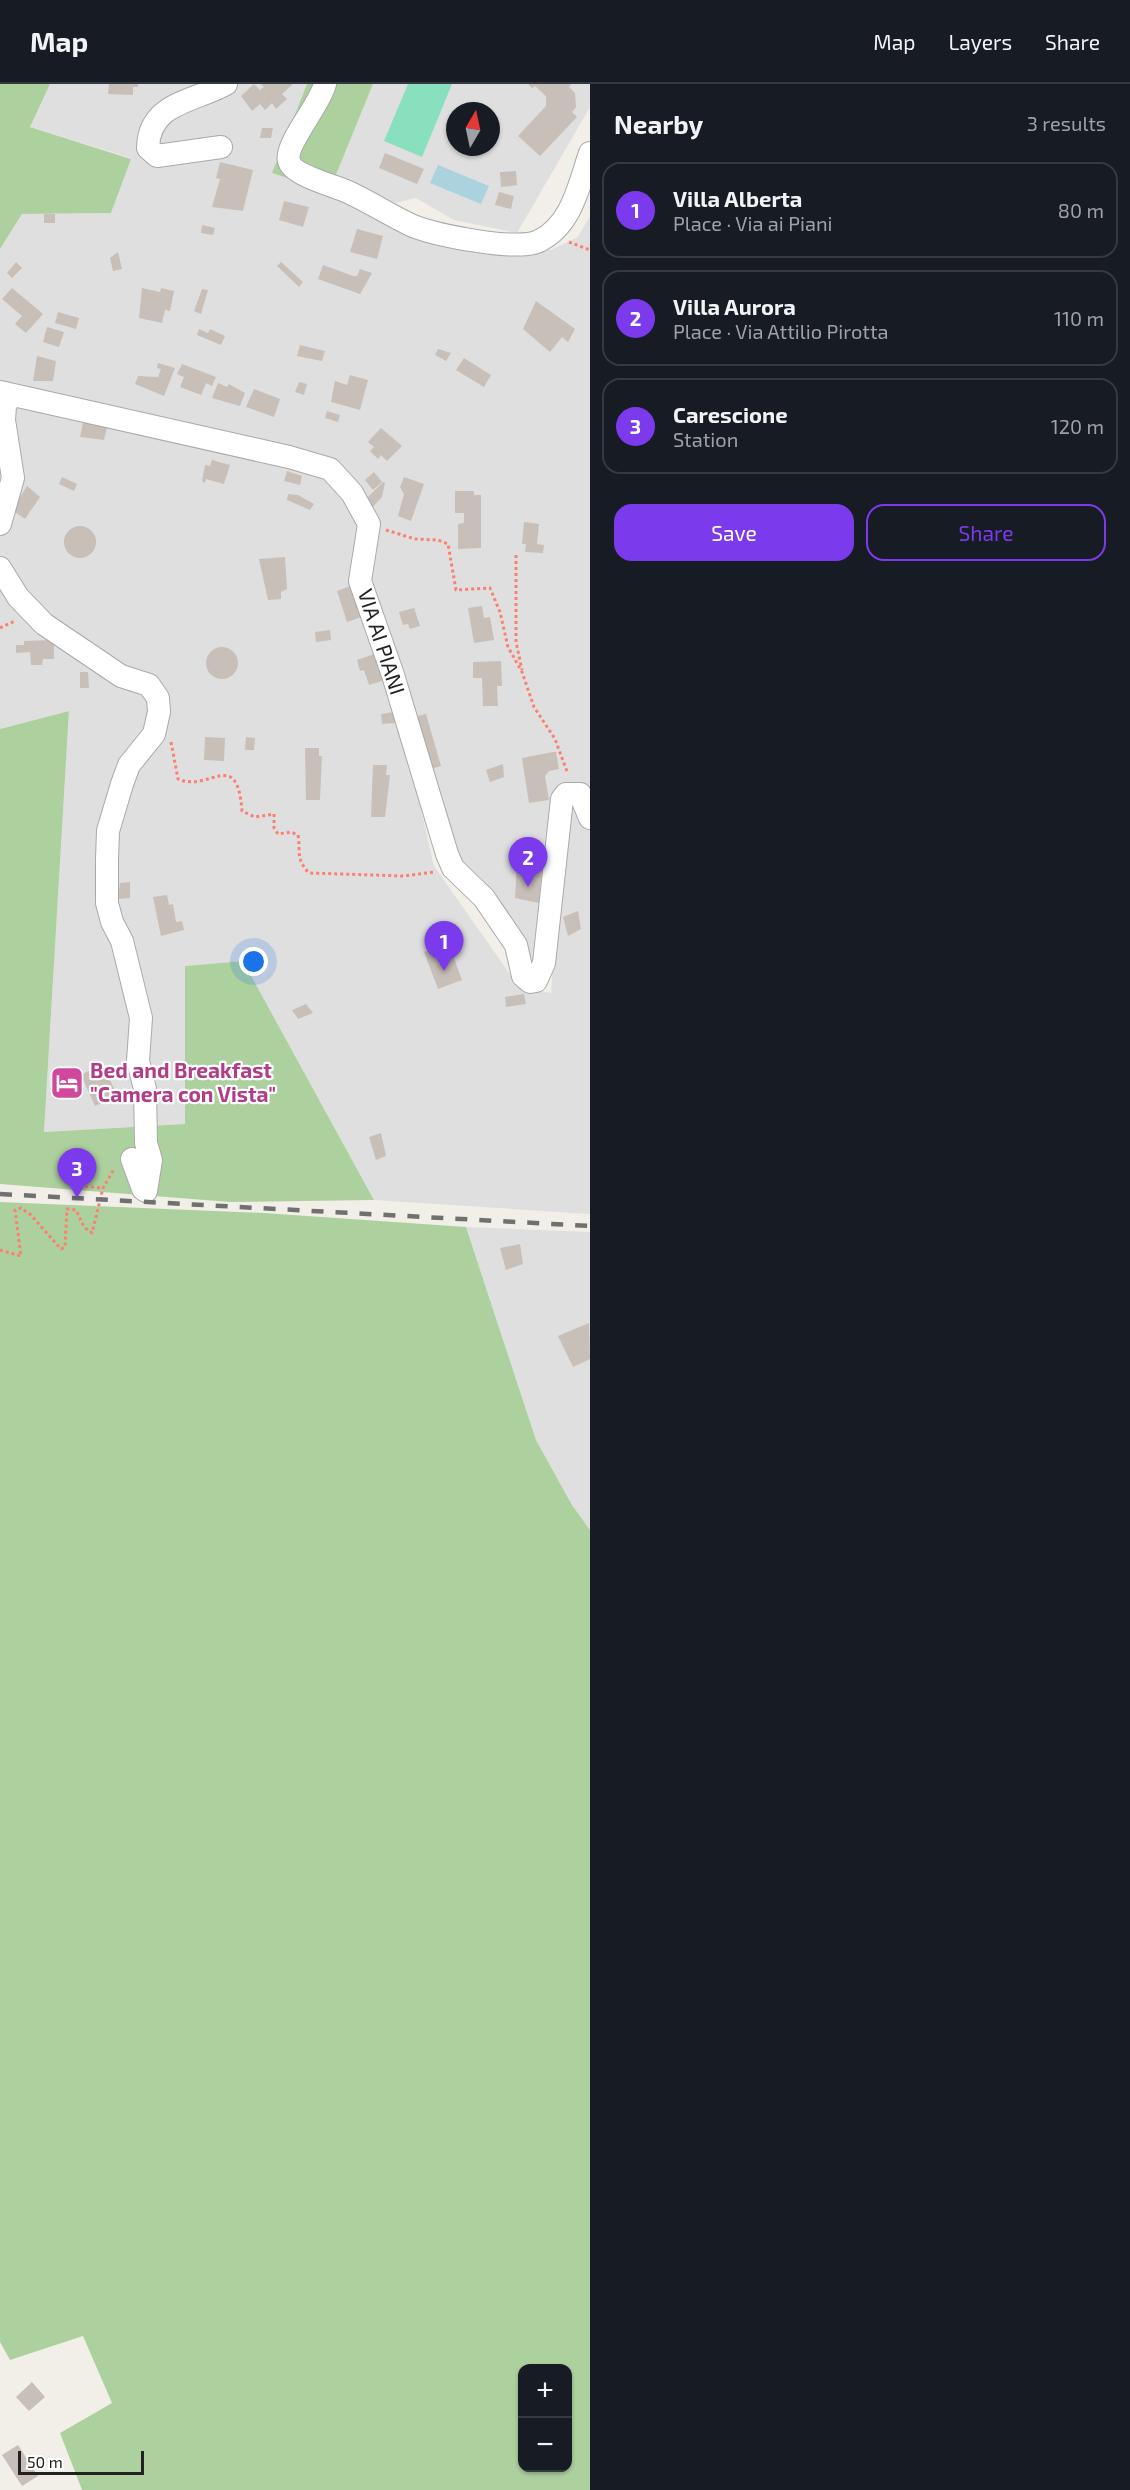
<!DOCTYPE html>
<html lang="en">
<head>
<meta charset="utf-8">
<style>
  body { margin:0; font-family:"Exo 2",sans-serif; background:#20242c; color:#f1f3f6 }
  .controls { position:absolute; right:18px; bottom:18px; display:grid; overflow:hidden; border-radius:12px; box-shadow:0 2px 4px #0004 }
  .controls button { width:54px; height:54px; display:grid; place-items:center; padding:0; border:0; border-bottom:2px solid #363941; background:#171b24; color:#f1f3f6; font:30px sans-serif }
  .compass { position:absolute; left:446px; top:18px; width:54px; height:54px; border-radius:50%; background:#171b24; box-shadow:0 2px 4px #0004; rotate:9deg }
  .scale { position:absolute; left:18px; bottom:15px; width:126px; box-sizing:border-box; padding-left:6px; border:3px solid #222; border-top:0; font-size:16px; line-height:21px; white-space:nowrap; color:#222; -webkit-text-stroke:4px #fff; paint-order:stroke }
  .you { position:absolute; left:254px; top:878px; width:21px; height:21px; margin:-15px; border:4px solid #fff; border-radius:50%; background:#1a73e8; box-shadow:0 0 0 9px #1a73e833 }
  .badge { display:grid; place-items:center; width:39px; height:39px; border-radius:50%; background:#7c3aed; color:#fff; font-size:20px; font-weight:700 }
  .pin { position:absolute; translate:-50% -50px; filter:drop-shadow(0 2px 3px #0008) }
  .pin::after { content:''; position:absolute; top:32px; width:21px; height:18px; background:inherit; clip-path:polygon(0 0,100% 0,50% 100%) }
  .list { margin:0; padding:0; list-style:none }
  h2 { display:flex; justify-content:space-between; align-items:center; height:78px; margin:0; padding:0 24px; font-size:26px }
  h2 small { font-size:20px; font-weight:400; color:#9ea1a6 }
  .list li { display:grid; grid-template-columns:39px 1fr auto; gap:18px; align-items:center; box-sizing:border-box; height:96px; margin:0 12px 12px; padding:0 12px; border:2px solid #363941; border-radius:18px }
  .list b { display:block; font-size:22px; white-space:nowrap }
  .list p { margin:0; font-size:20px; white-space:nowrap; color:#9ea1a6 }
  .list em { font-size:20px; font-style:normal; color:#9ea1a6 }
  .actions { display:flex; gap:12px; padding:18px 24px }
  .actions a { flex:1; padding:14px 0; border:2px solid #7c3aed; border-radius:18px; text-align:center; font-size:21px; color:#7c3aed }
  .actions .main { background:#7c3aed; color:#fff }
  .map { position:relative; flex:none; width:590px; height:2406px; overflow:hidden }
  header { display:flex; align-items:center; gap:36px; box-sizing:border-box; height:84px; padding:0 30px; background:#171b24; border-bottom:2px solid #363941 }
  header strong { font-size:28px }
  nav { display:flex; gap:33px; margin-inline-start:auto; font-size:21px }
  main { display:flex }
  aside { flex:1; background:#171b24 }
  .map>svg:first-child { display:block }
  .residential { fill:#e0dfdf; fill-rule:evenodd }
  .forest { fill:#add19e; fill-rule:evenodd }
  .pitch { fill:#88e0be }
  .water { fill:#aad3df }
  .building { fill:#c7bfb8 }
  .lines { fill:none; stroke-linecap:round; stroke-linejoin:round }
  .minor-casing { stroke:#a9a9a9; stroke-width:24 }
  .path { stroke:#fa8072; stroke-width:3; stroke-dasharray:3 3; stroke-linecap:butt }
  .minor { stroke:#fff; stroke-width:22 }
  .rail { stroke:#707070; stroke-width:4.5; stroke-dasharray:12 12; stroke-linecap:butt }
  .labels { text-anchor:middle; stroke-width:4.5; stroke-linejoin:round; paint-order:stroke }
  .street-label { font-size:21px; fill:#222; stroke:#fff }
  .hotel-label { font-size:21px; font-weight:bold; fill:#b23c85; stroke:#fff; text-anchor:start }
</style>
</head>
<body>
<header>
<strong>Map</strong>
<nav><a>Map</a><a>Layers</a><a>Share</a></nav>
</header>
<main>
<div class="map">
<svg width="590" height="2406" viewBox="0 0 590 2406">
  <rect width="100%" height="100%" fill="#f2efe9"/>
  <g class="residential">
    <path d="M50 0H307L273 89 500 166H551L578 153 590 132V711L560 705 543 862 530 884 452 769 365 499 374 448 337 383 0 298V165L22 130 111 129 131 74 30 43Z"/>
    <path d="M373 0H590V23L517 149 454 136 416 114 396 119 336 91ZM455 27H491V63H455Z"/>
    <path d="M0 312 325 392 361 442 357 498 400 635 434 782 519 903 551 909 563 723 568 713 590 734V1130L374 1116 243 877 185 882V1040L44 1048 69 627 0 645Z"/>
    <path d="M466 1143 590 1148V1446L572 1421 536 1356Z"/>
  </g>
  <g class="forest">
    <path d="M0 0H50L30 43 131 75 111 129 22 130 0 165Z"/>
    <path d="M307 0H373L329 108 272 89Z"/>
    <path d="M69 627 44 1048 185 1040V882L243 877 374 1116 230 1118 0 1100V645Z"/>
    <path d="M0 1118 264 1129 466 1143 536 1356 572 1421 590 1446V2406H82L60 2349 112 2319 83 2252 10 2276 0 2258ZM568 2284V2384H522V2284Z"/>
  </g>
  <path class="pitch" d="M408 0H452L422 73 384 57Z"/>
  <path class="water" d="M438 81 489 102 481 120 430 99Z"/>
  <g class="building">
    <path d="M109 0H138V3H133V11L108 10Z"/>
    <path d="M254 0 260 6 264 3 261 0H293L282 10 287 15 276 25 272 19 265 26 260 20 252 27 241 12Z"/>
    <path d="M528 0H571L569 3 575 9 576 23 572 28 577 33 540 72 518 52 546 22V12L535 2 532 4Z"/>
    <path d="M262 44H273L271 54H260Z"/>
    <path d="M385 69 424 85 417 100 379 84Z"/>
    <path d="M220 78 253 86 243 127 212 123 220 95 216 94Z"/>
    <path d="M516 87 517 101 501 103 500 88Z"/>
    <path d="M499 108 514 112 511 125 495 121Z"/>
    <path d="M284 117 309 123 303 143 279 136Z"/>
    <rect x="44" y="130" width="11" height="9"/>
    <path d="M202 141 215 144 213 151 201 149Z"/>
    <path d="M357 145 383 152 377 175 350 168Z"/>
    <path d="M118 168 122 185 113 187 110 174Z"/>
    <path d="M16 178 22 184 12 194 7 189Z"/>
    <path d="M281 178 303 198 299 203 277 182Z"/>
    <path d="M323 181 353 192H357L360 185 372 189 360 210 318 195Z"/>
    <path d="M12 204 43 230 26 249 15 240 22 232 2 215Z"/>
    <path d="M142 204 160 208 161 204 174 207 170 227 165 226 162 239 139 234Z"/>
    <path d="M202 205 208 206 201 230 194 227Z"/>
    <path d="M536 217 575 245 568 258 562 253 550 268 523 245Z"/>
    <path d="M58 228 79 234 76 245 55 239Z"/>
    <path d="M47 243 64 248 59 263 43 258Z"/>
    <path d="M199 245 208 249 210 245 225 252 221 261 197 251Z"/>
    <path d="M300 261 325 267 322 277 297 272Z"/>
    <path d="M438 265 451 269 446 277 435 271Z"/>
    <path d="M37 272 56 277 53 297H33Z"/>
    <path d="M464 274 491 291 484 303 456 286Z"/>
    <path d="M158 279 175 284 164 312 135 300 138 292 158 293 161 285 157 284Z"/>
    <path d="M182 280 216 293 212 302 206 299 201 311 180 303 184 293 177 290Z"/>
    <path d="M350 291 368 296 360 326 331 318 335 297 347 301Z"/>
    <path d="M299 298 307 300 304 311 295 308Z"/>
    <path d="M218 299 227 303 229 300 245 309 240 322 212 314Z"/>
    <path d="M254 305 280 315 274 333 246 323Z"/>
    <path d="M327 327 340 331 338 338 325 334Z"/>
    <path d="M84 334 108 339 104 356 80 353Z"/>
    <path d="M381 344 402 362 387 377 381 371 378 375 370 367 374 363 368 358Z"/>
    <path d="M212 376 230 381 224 400 206 395 205 399 202 397 205 381 210 382Z"/>
    <path d="M287 387 302 392 300 401 284 397Z"/>
    <path d="M374 388 382 398 373 406 365 396Z"/>
    <path d="M62 393 77 400 74 407 59 400Z"/>
    <path d="M404 393 424 400 411 437 398 432 404 410 400 403Z"/>
    <path d="M383 398 385 399 382 413 371 425 364 417Z"/>
    <path d="M27 402 40 413 25 435 12 426Z"/>
    <path d="M455 407H474V411H481V464L458 465V440L464 439V429H455Z"/>
    <path d="M288 410 298 411 314 420 310 426 287 416Z"/>
    <path d="M524 438 539 440 537 460 544 461 543 469 525 468 526 460H522Z"/>
    <circle cx="80" cy="458" r="16"/>
    <path d="M285 473 287 505 281 508V515L268 516 259 475Z"/>
    <path d="M356 500 367 531 347 538 337 507Z"/>
    <path d="M482 522 484 534 490 533 494 556 474 559 468 524Z"/>
    <path d="M414 524 420 542 410 545 408 540 403 541 399 528Z"/>
    <path d="M330 546 331 556 316 558 315 548Z"/>
    <path d="M54 556V575H43L42 581H31L30 568 16 569V561H24V557Z"/>
    <circle cx="222" cy="579" r="16"/>
    <path d="M377 569 385 596 369 601 364 586 360 587 357 576Z"/>
    <path d="M501 577 502 602H497L498 622H483L482 594H473V578Z"/>
    <path d="M80 588H88L89 604H80Z"/>
    <path d="M394 628 395 639 382 640 381 630Z"/>
    <path d="M426 630 441 682 428 686 411 634Z"/>
    <path d="M205 653 225 654 224 677 204 676Z"/>
    <path d="M246 653 255 654 254 666H245Z"/>
    <path d="M305 664H319V672H322L320 716H306Z"/>
    <path d="M553 668H556L559 685 549 687 545 692 549 716 529 719 522 674Z"/>
    <path d="M503 680 504 693 490 698 486 686Z"/>
    <path d="M373 681H387L386 691H390L385 733H371Z"/>
    <path d="M517 776 542 778 539 819 515 814Z"/>
    <path d="M130 798V814L118 815 120 799Z"/>
    <path d="M167 811 169 821 173 820 176 838 182 837 184 846 161 852 153 813Z"/>
    <path d="M578 827 581 845 568 852 563 833Z"/>
    <path d="M448 858 462 896 438 905 424 868Z"/>
    <path d="M524 910 526 920 506 923 505 913Z"/>
    <path d="M306 920 313 929 298 935 292 926Z"/>
    <path d="M97 983 99 987 105 985 115 1007 109 1010 111 1015 95 1022 81 991Z"/>
    <path d="M65 987 74 990V1005L62 1009 61 999Z"/>
    <path d="M381 1049 386 1072 376 1076 369 1053Z"/>
    <path d="M520 1160 523 1180 506 1186 500 1164Z"/>
    <path d="M589 1239 590 1275 573 1283 558 1252Z"/>
    <path d="M32 2298 45 2313 29 2327 16 2313Z"/>
    <path d="M18 2361 38 2392 22 2402 2 2371Z"/>
  </g>
  <g class="lines">
    <g class="minor-casing">
      <g id="minor">
        <path d="M325 0C320 21 284 61 289 77 292 91 335 102 348 108 370 118 391 132 413 142 436 151 518 168 539 157 572 141 579 101 590 69"/>
        <path d="M221 63 157 72 148 64C149 18 194 18 226 0"/>
        <path d="M0 308 289 373 330 385 352 409 369 440 360 497 393 591 447 770 453 784 484 814 516 861 523 892 530 898 536 897 544 879 562 715 566 710H580L590 734"/>
        <path d="M0 440 13 394 4 336 5 322 10 313"/>
        <path d="M0 484 18 513 44 540 121 592 149 601 158 614 159 628 154 650 129 681 122 700 108 747 107 775V819L112 838 122 857 141 934 138 977 145 1005 146 1059 151 1076 146 1107 143 1105 132 1075"/>
      </g>
    </g>
    <g class="path">
      <path d="M569 158 590 166"/>
      <path d="M386 446 415 455 438 456 448 460 456 506 490 504 500 528 508 563 522 588 534 623 555 655 568 690"/>
      <path d="M516 471V558L522 586"/>
      <path d="M0 544 15 537"/>
      <path d="M171 658 178 695C210 709 237 662 242 727L255 733 274 730V744L278 750 291 748 298 751C301 768 295 774 309 789L404 792 434 788"/>
      <path d="M77 1106V1102L103 1104"/>
      <path d="M0 1166 21 1172 15 1126 21 1124 31 1131 61 1165 65 1163 67 1125 76 1126 84 1143 92 1149 103 1104 114 1085"/>
    </g>
    <use href="#minor" class="minor"/>
    <path class="rail" d="M0 1110 590 1142"/>
  </g>
  <defs>
    <g id="hotel-square" transform="scale(1.725)"><rect x="-9" y="-9" width="18" height="18" rx="4" fill="#d1479c" stroke="#fff"/><path d="M-6-4.5h1.5V1H6V5H4.5V3h-9V5H-6ZM-4 0a1.8 1.8 0 1 1 3.6 0ZM.5 0V-2.5h3Q6-2.5 6 0Z" fill="#fff"/></g>
  </defs>
  <g fill-rule="evenodd">
    <use href="#hotel-square" x="67" y="999"/>
  </g>
  <g class="labels">
    <g class="street-label">
      <text transform="translate(381 558) rotate(72)" y="7">VIA AI PIANI</text>
    </g>
    <g class="hotel-label">
      <text x="90" y="994">Bed and Breakfast<tspan x="90" dy="24">"Camera con Vista"</tspan></text>
    </g>
  </g>
</svg>
<div class="controls">
<button>+</button>
<button>−</button>
</div>
<svg class="compass" viewBox="-18 -18 36 36"><path d="M0-13l5 13h-10z" fill="#e53935"/><path d="M0 13l5-13h-10z" fill="#9ea1a6"/></svg>
<div class="scale">50 m</div>
<div class="you"></div>
<div class="pin badge" style="left:444px;top:887px">1</div>
<div class="pin badge" style="left:528px;top:803px">2</div>
<div class="pin badge" style="left:77px;top:1114px">3</div>
</div>
<aside>
<h2>Nearby<small>3 results</small></h2>
<ul class="list">
<li><span class="badge">1</span><div><b>Villa Alberta</b><p>Place · Via ai Piani</p></div><em>80 m</em></li>
<li><span class="badge">2</span><div><b>Villa Aurora</b><p>Place · Via Attilio Pirotta</p></div><em>110 m</em></li>
<li><span class="badge">3</span><div><b>Carescione</b><p>Station</p></div><em>120 m</em></li>
</ul>
<div class="actions"><a class="main">Save</a><a>Share</a></div>
</aside>
</main>
</body>
</html>
